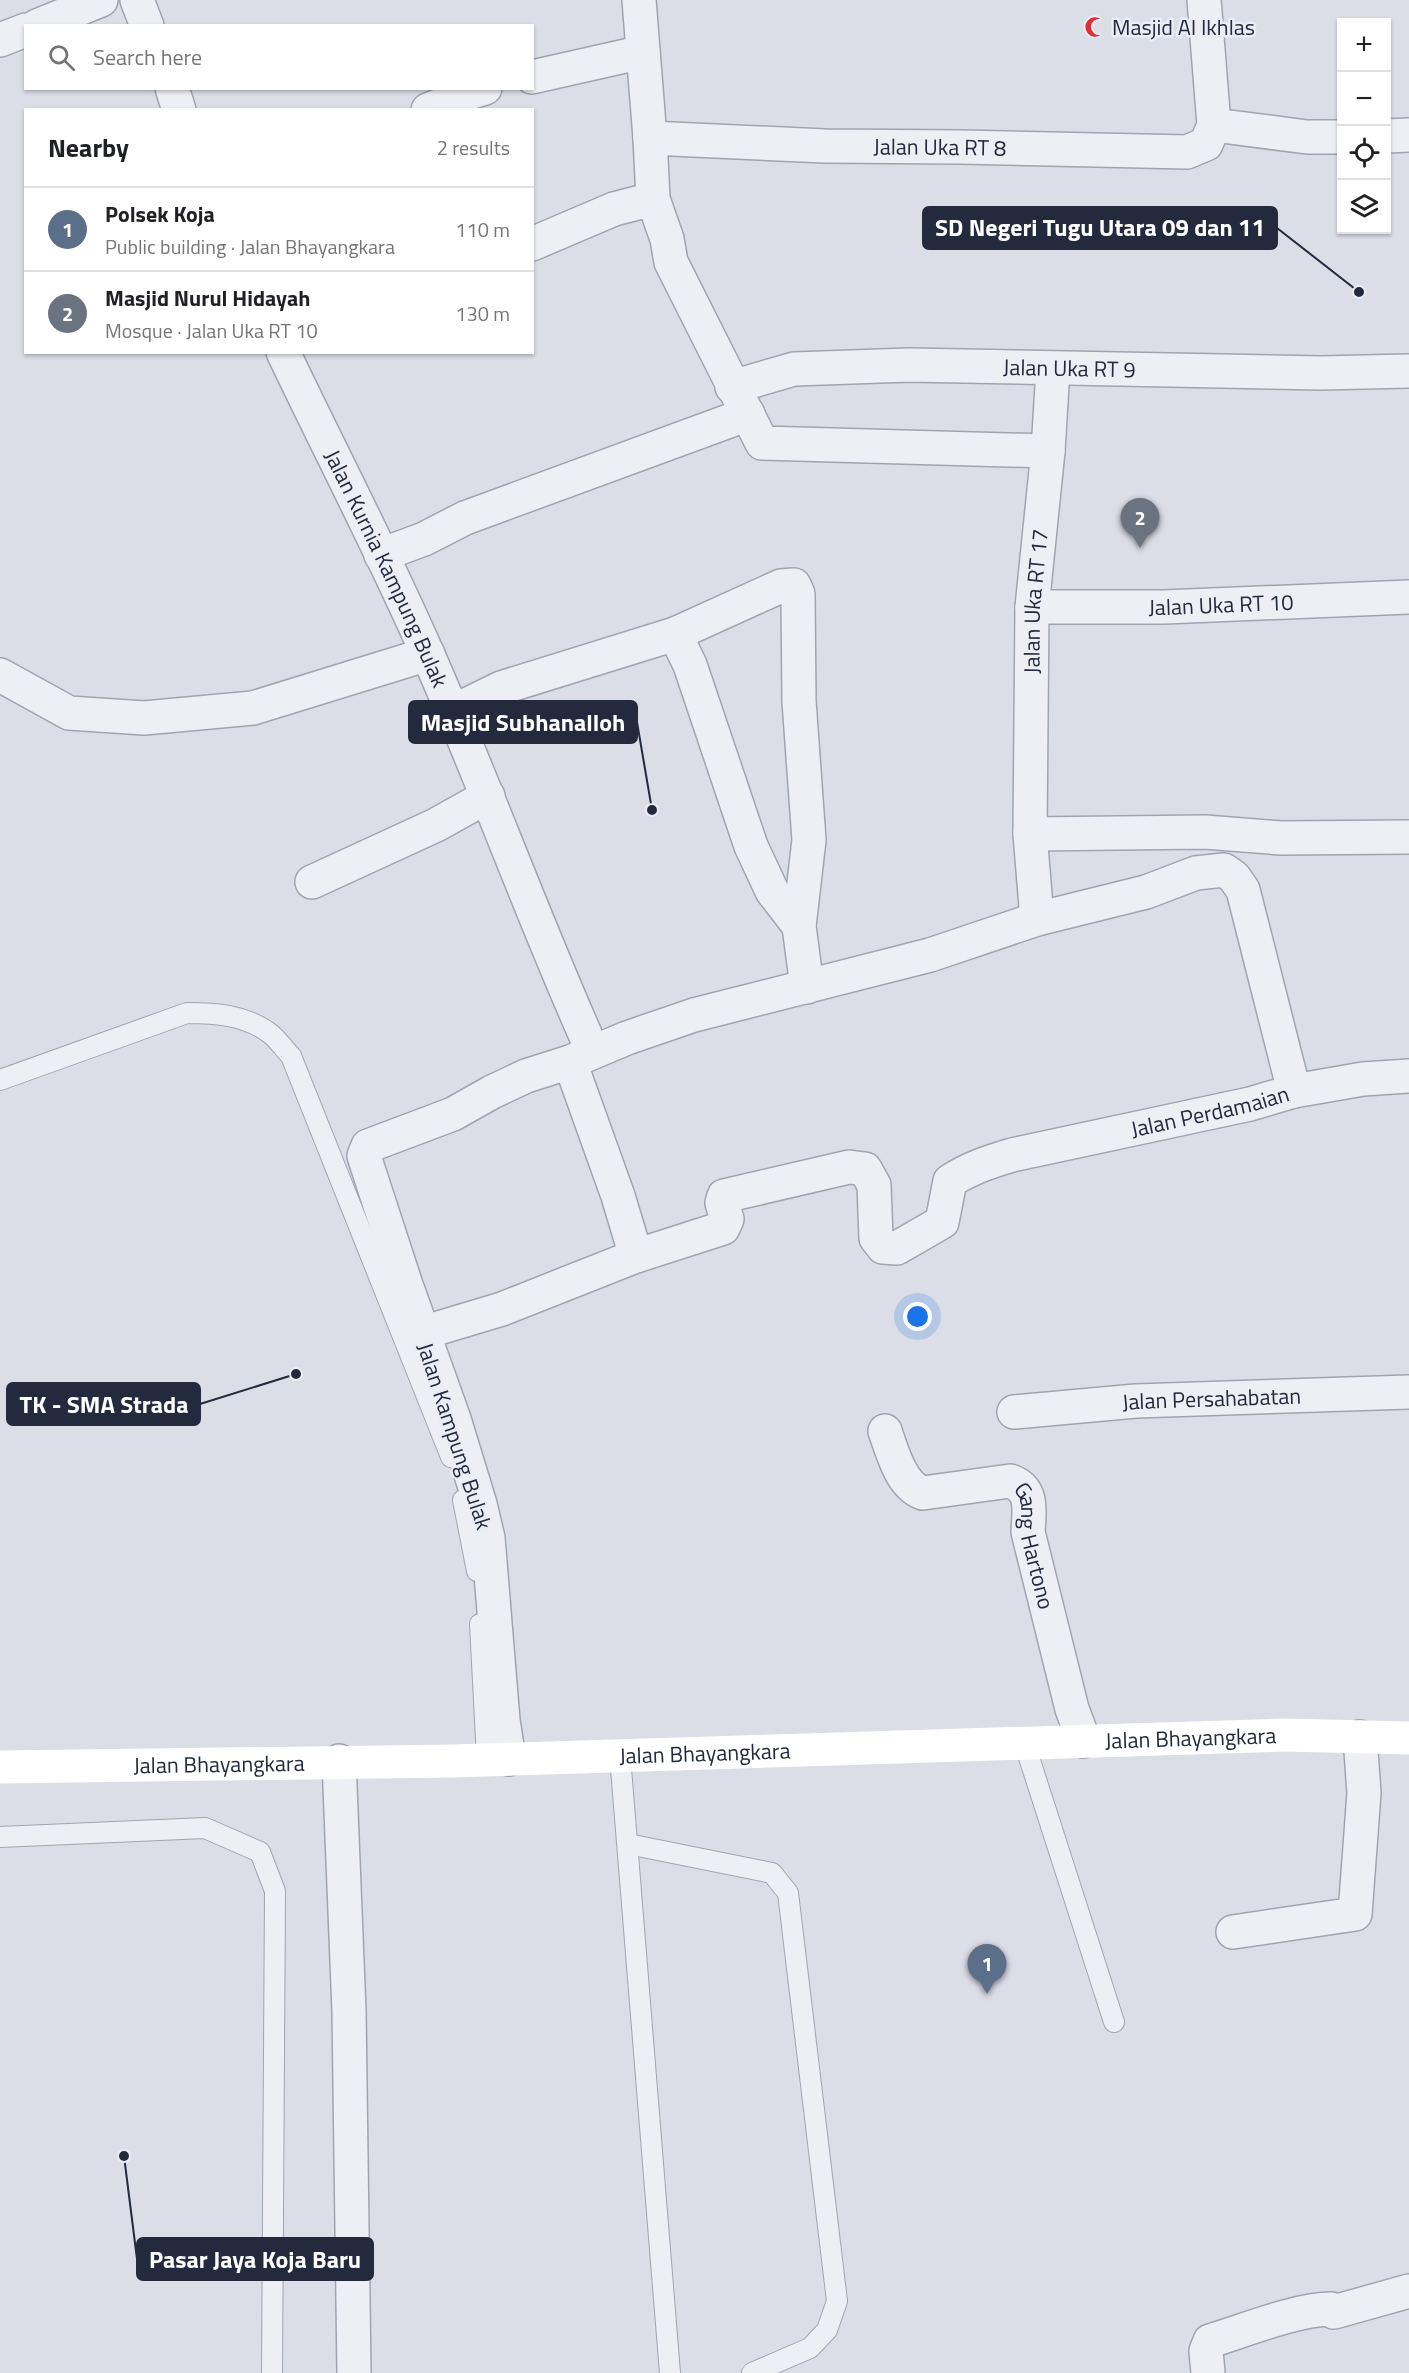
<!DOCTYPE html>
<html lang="en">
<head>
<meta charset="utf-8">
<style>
  body { margin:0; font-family:"Titillium Web",sans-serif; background:#f6f6f6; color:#202124 }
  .controls { position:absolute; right:18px; top:18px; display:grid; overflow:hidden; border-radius:0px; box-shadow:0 2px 4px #0004 }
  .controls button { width:54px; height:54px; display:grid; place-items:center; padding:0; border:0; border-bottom:2px solid #e0e0e0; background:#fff; color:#202124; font:30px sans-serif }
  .you { position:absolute; left:918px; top:1317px; width:21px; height:21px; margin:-15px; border:4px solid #fff; border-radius:50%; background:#1a73e8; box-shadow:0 0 0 9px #1a73e833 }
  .badge { display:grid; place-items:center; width:39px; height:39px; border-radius:50%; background:#1a73e8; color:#fff; font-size:20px; font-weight:700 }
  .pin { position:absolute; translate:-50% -50px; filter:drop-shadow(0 2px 3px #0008) }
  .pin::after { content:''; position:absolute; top:32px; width:21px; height:18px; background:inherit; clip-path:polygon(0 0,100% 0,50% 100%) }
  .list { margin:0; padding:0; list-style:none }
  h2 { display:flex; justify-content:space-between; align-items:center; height:78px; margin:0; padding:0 24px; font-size:26px }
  h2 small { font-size:20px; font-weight:400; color:#757577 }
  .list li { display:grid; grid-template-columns:39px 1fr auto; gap:18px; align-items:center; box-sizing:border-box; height:84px; padding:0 24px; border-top:2px solid #e0e0e0 }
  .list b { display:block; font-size:22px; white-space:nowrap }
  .list p { margin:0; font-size:20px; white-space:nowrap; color:#757577 }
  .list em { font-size:20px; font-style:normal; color:#757577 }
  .icon { flex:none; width:33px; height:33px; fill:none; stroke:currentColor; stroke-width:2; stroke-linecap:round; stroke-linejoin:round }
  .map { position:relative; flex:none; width:1409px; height:2373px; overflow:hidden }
  .search { position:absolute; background:#fff; box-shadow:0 2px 4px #0004; left:24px; top:24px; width:510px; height:66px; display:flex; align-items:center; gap:15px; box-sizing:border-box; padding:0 21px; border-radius:0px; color:#757577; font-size:22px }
  .panel { position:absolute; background:#fff; box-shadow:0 2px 4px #0004; left:24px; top:108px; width:510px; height:246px; border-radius:0px }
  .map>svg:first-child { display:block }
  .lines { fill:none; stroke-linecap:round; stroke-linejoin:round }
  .lane-casing { stroke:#a0a4b1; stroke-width:22 }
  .street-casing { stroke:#a0a4b1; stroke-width:36 }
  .lane { stroke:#eeeff5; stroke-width:20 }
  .street { stroke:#eeeff5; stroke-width:33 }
  .secondary { stroke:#fff; stroke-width:33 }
  .labels { text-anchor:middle; stroke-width:5; stroke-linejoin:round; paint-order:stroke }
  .poi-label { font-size:22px; fill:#232a3e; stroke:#eaedf5; text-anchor:start }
  .street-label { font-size:22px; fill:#232a3e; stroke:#eaedf5 }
  .leader { fill:none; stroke:#232a3e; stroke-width:2 }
  .callout-dot { fill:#232a3e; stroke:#eaedf5; stroke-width:2 }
  .callout { fill:#232a3e; stroke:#232a3e; stroke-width:2 }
  .callout-label { font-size:24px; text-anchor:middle; font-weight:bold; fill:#fff }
</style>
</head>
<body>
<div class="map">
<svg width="1409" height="2373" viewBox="0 0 1409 2373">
  <rect width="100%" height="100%" fill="#dbdee7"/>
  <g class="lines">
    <g class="lane-casing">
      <g id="lane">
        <path d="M0 1080 187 1013C216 1013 244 1015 268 1032 277 1038 284 1049 291 1056L451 1457"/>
        <path d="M463 1500 477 1571"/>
        <path d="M480 1624 487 1759"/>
        <path d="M1025 1745 1114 2022"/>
        <path d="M620 1756 670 2373"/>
        <path d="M0 1837 205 1828 260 1852 275 1891 272 2373"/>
        <path d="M628 1844 772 1873 788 1893 837 2301 827 2330 810 2348 752 2373"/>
      </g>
    </g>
    <g class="street-casing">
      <g id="street">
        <path d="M137 0 147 26"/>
        <path d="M639 0 650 138 653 199 667 239 671 262 762 443 1048 451"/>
        <path d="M37 26 101 0"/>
        <path d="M0 40 26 30"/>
        <path d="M532 77 643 52"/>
        <path d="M172 88 179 110"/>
        <path d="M428 110 472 92 485 88"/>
        <path d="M1214 125 1307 137H1342"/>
        <path d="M1386 136 1409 135"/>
        <path id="s1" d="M650 138 825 146 961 147 1187 152 1206 144 1214 125 1204 0"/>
        <path d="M532 244 614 209 653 199"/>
        <path id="s2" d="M283 352C331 453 383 552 428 655 486 786 534 921 593 1052"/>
        <path id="s3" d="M732 387 794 369 909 365 1321 373 1409 371"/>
        <path d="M381 555 424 539 465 518 748 414"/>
        <path id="s4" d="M1032 607H1164L1409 597"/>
        <path d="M675 634 690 665 751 846 772 891 799 926"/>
        <path d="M0 675 69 713 144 718 253 708 428 654"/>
        <path d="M452 712 501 688 675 634 781 586 794 585 798 594 799 701 809 840 799 926 807 987"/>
        <path d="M1030 834 1205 832 1281 838 1409 837"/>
        <path d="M312 882 436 825 488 796"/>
        <path id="s5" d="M1037 919 1030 834 1032 607 1048 451 1053 369"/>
        <path d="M570 1062 618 1196 636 1256"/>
        <path id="s6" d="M422 1333 502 1309 636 1256 723 1228 727 1219 722 1203 724 1196 849 1167 865 1169 874 1185 876 1238 883 1247 897 1248 942 1222 950 1181C970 1168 989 1162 1012 1155L1250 1104 1294 1091 1363 1079 1409 1076"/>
        <path id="s7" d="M1014 1412 1136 1401 1409 1392"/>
        <path id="s8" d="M885 1431C892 1451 901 1486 923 1493L1010 1481C1034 1489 1029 1511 1028 1532L1072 1709 1084 1741"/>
        <path d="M509 1759 503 1720 488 1538 480 1504 454 1419 405 1282 364 1156 368 1146 453 1114 492 1092 526 1076 570 1062 627 1038 694 1015 930 955 1037 919 1146 892 1196 873 1224 870 1234 877 1243 890 1294 1091"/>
        <path d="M339 1761 349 2011 354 2373"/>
        <path d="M1233 1932 1355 1914 1364 1793 1360 1737"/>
        <path d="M1208 2373 1206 2351 1210 2341C1243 2331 1297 2309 1331 2309L1334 2312 1409 2291"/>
      </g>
    </g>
    <use href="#lane" class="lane"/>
    <use href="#street" class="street"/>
    <path class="secondary" id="s9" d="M0 1767 453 1761 1285 1735 1409 1738"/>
  </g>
  <defs>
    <g id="mosque-bare" transform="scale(1.62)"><path d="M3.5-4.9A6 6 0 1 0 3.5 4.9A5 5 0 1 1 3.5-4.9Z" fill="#dc3036" stroke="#eaedf5" stroke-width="2.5" paint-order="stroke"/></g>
  </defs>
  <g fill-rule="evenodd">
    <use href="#mosque-bare" x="1095" y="27"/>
  </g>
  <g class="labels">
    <g class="poi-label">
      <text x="1112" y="35">Masjid Al Ikhlas</text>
    </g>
    <g class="street-label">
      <text dy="8" stroke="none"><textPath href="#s1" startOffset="290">Jalan Uka RT 8</textPath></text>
      <text dy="8" stroke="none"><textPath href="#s3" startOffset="340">Jalan Uka RT 9</textPath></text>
      <text dy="8" stroke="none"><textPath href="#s2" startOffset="240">Jalan Kurnia Kampung Bulak</textPath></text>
      <text dy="8" stroke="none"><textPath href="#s5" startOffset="318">Jalan Uka RT 17</textPath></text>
      <text dy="8" stroke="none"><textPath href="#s4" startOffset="189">Jalan Uka RT 10</textPath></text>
      <text dy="8" stroke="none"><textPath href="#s6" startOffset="958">Jalan Perdamaian</textPath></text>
      <text dy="8" stroke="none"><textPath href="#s7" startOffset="198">Jalan Persahabatan</textPath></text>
      <text transform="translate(455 1436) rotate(72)" y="8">Jalan Kampung Bulak</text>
      <text dy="8" stroke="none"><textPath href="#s8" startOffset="237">Gang Hartono</textPath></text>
      <text dy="8" stroke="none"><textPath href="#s9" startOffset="1191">Jalan Bhayangkara</textPath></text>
      <text dy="8" stroke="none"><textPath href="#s9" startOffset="705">Jalan Bhayangkara</textPath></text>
      <text dy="8" stroke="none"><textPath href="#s9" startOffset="219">Jalan Bhayangkara</textPath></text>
    </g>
  </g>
  <path class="leader" d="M1359 292L1277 228M652 810L637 722M296 1374L200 1404M124 2156L137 2259"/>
  <g class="callout-dot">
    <circle cx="1359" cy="292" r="6"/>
    <circle cx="652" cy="810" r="6"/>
    <circle cx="296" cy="1374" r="6"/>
    <circle cx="124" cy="2156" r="6"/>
  </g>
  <g class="callout">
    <rect x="923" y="207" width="354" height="42" rx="6"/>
    <rect x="409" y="701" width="228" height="42" rx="6"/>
    <rect x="7" y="1383" width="193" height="42" rx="6"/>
    <rect x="137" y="2238" width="236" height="42" rx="6"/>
  </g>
  <g class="callout-label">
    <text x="1100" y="236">SD Negeri Tugu Utara 09 dan 11</text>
    <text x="523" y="731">Masjid Subhanalloh</text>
    <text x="104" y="1413">TK - SMA Strada</text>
    <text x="255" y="2268">Pasar Jaya Koja Baru</text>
  </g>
</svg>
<div class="controls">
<button>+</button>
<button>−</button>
<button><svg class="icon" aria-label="locate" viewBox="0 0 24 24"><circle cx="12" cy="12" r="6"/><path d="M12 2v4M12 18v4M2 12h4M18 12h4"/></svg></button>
<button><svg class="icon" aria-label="layers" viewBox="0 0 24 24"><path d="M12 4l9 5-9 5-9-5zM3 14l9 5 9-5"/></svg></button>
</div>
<div class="you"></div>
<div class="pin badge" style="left:987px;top:1994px;background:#5c6f8a">1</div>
<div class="pin badge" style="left:1140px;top:548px;background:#6b7280">2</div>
<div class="search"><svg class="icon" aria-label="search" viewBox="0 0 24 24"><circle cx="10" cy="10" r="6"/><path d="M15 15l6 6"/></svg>Search here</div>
<section class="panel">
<h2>Nearby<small>2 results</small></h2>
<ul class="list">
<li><span class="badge" style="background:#5c6f8a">1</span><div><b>Polsek Koja</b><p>Public building · Jalan Bhayangkara</p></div><em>110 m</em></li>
<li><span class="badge" style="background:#6b7280">2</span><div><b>Masjid Nurul Hidayah</b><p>Mosque · Jalan Uka RT 10</p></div><em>130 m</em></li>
</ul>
</section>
</div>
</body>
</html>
